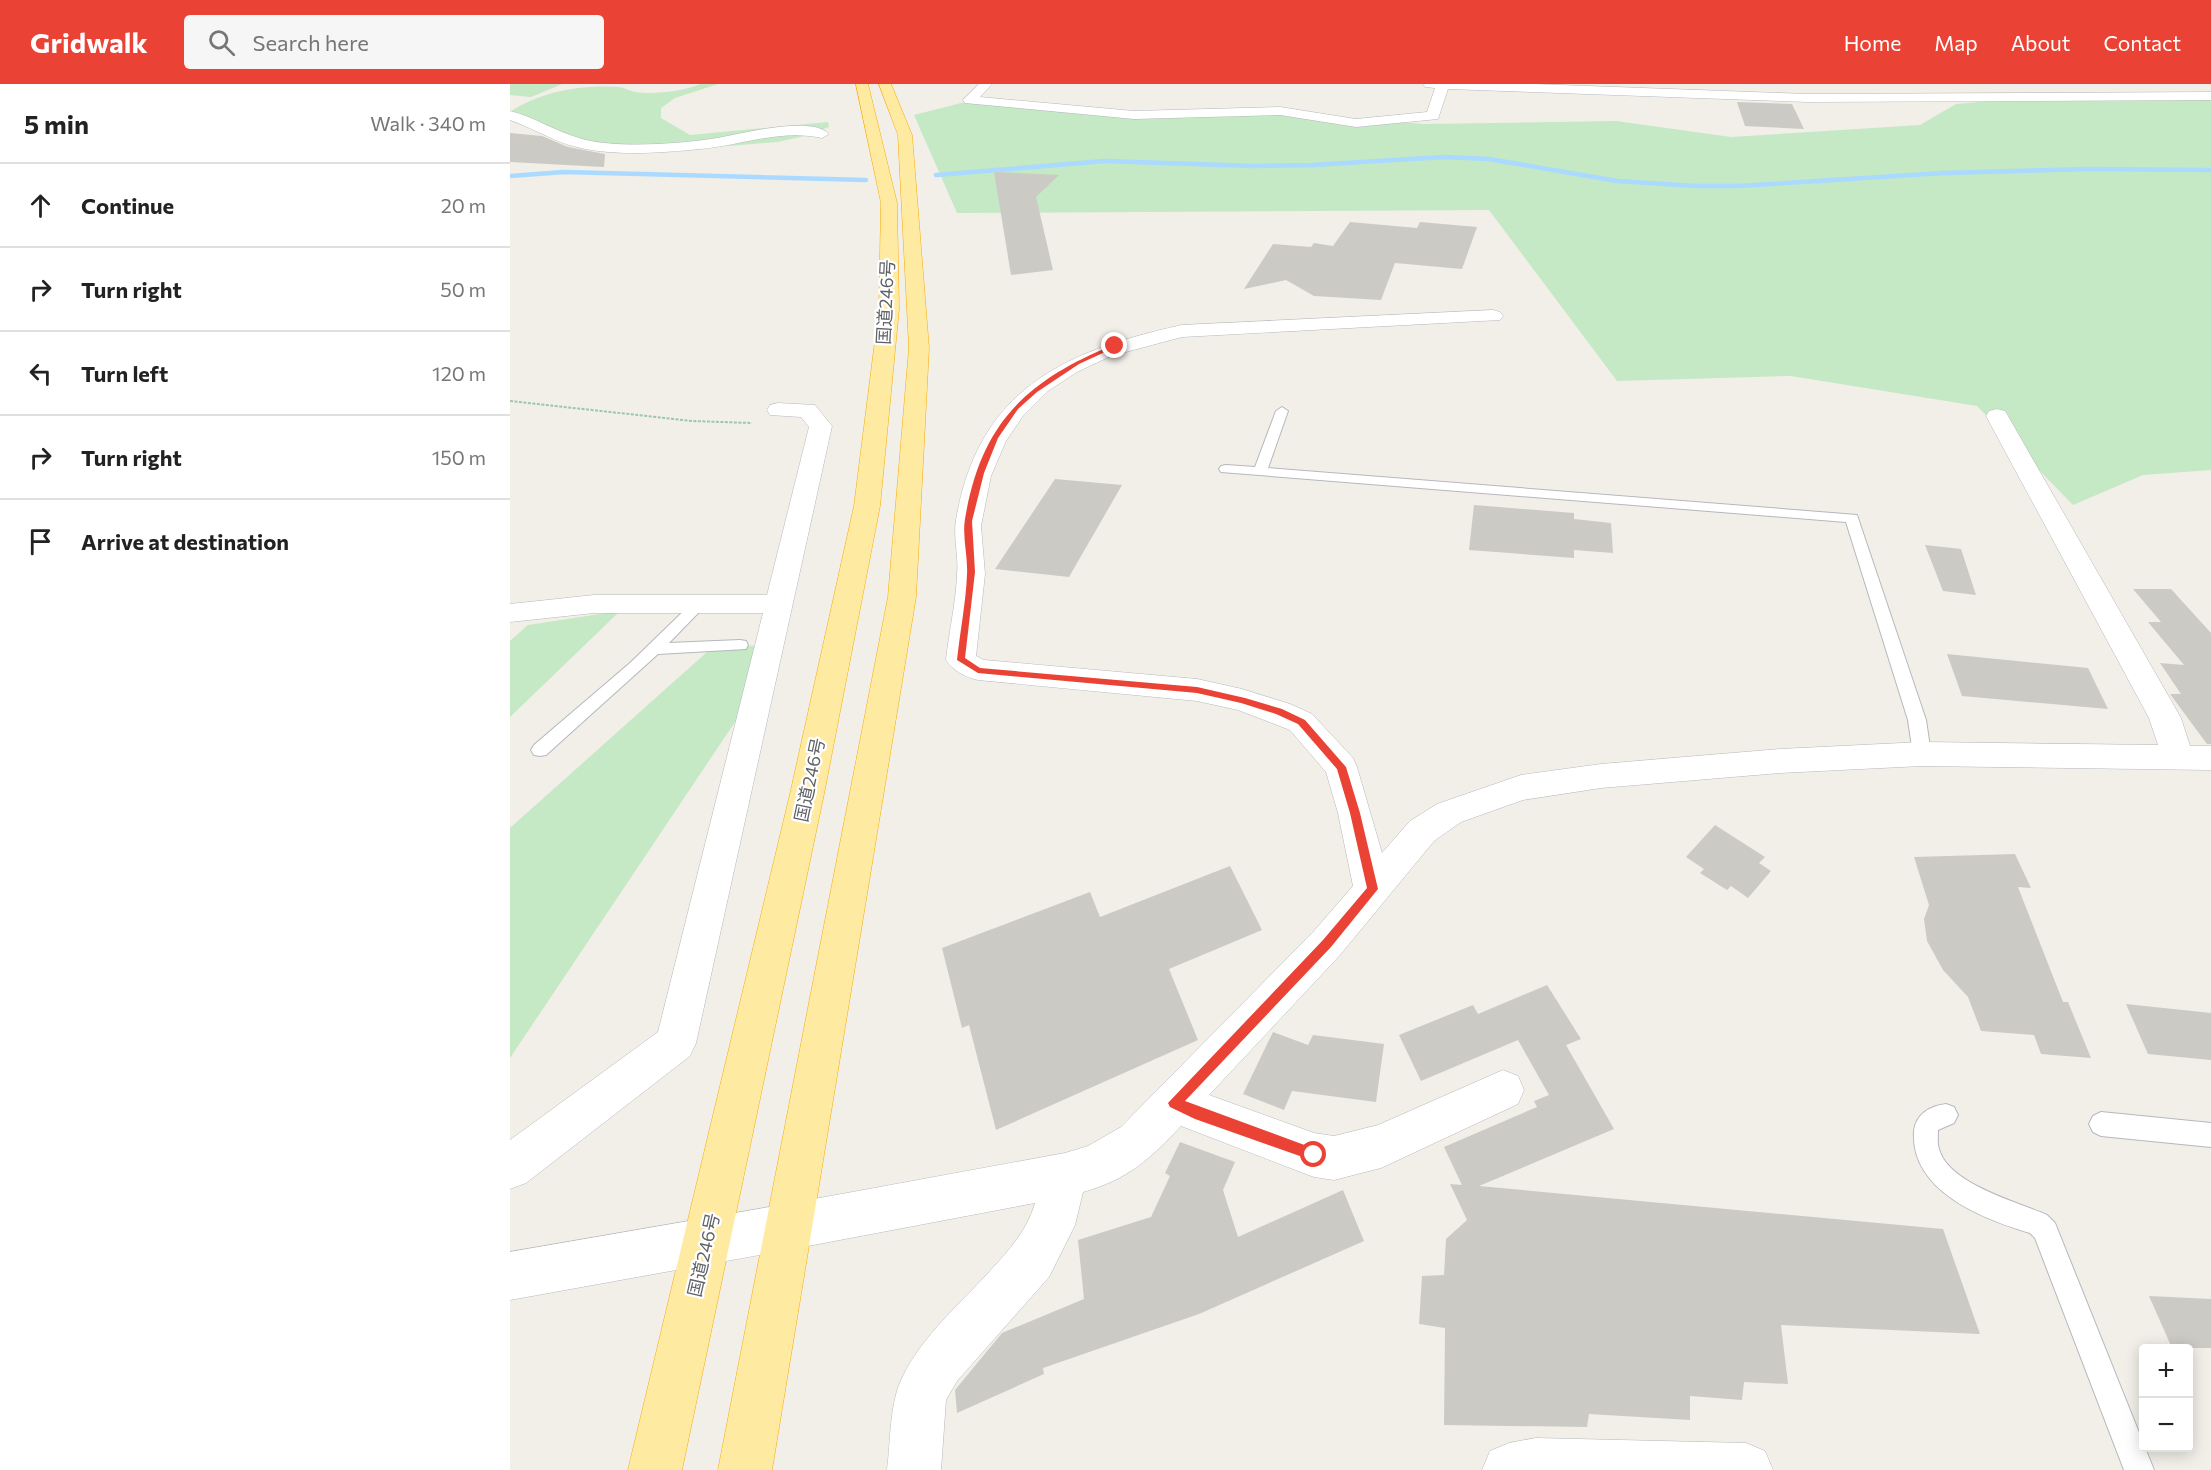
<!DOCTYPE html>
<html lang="en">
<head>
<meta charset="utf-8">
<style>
  body { margin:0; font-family:Commissioner,"Noto Sans JP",sans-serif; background:#f6f6f6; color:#222 }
  .controls { position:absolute; right:18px; bottom:18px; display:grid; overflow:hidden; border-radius:6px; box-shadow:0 3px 15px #0003 }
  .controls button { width:54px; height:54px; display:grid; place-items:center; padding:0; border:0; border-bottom:2px solid #e0e0e0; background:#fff; color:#222; font:30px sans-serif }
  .stop { position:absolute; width:18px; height:18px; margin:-14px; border:4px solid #ea4335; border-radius:50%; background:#fff }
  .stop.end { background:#ea4335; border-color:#fff; box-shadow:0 2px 6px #0008 }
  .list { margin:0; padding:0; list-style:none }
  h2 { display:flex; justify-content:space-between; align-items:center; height:78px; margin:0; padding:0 24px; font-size:26px }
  h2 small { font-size:20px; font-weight:400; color:#767676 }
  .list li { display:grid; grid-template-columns:39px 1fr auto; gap:18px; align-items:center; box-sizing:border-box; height:84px; padding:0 24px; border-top:2px solid #e0e0e0 }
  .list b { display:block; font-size:22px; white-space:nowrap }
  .list em { font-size:20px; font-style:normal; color:#767676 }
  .icon { flex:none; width:33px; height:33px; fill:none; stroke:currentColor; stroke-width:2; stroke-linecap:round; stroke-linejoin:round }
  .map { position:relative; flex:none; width:1701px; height:1386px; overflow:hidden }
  header { display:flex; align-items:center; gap:36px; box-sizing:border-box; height:84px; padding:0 30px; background:#ea4335; color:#fff }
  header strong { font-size:28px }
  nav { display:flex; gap:33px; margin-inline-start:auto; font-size:21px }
  .search { width:420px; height:54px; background:#f6f6f6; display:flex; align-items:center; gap:15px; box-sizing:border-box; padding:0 21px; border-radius:6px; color:#767676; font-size:22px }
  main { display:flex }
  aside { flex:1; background:#fff }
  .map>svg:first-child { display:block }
  .green { fill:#c5e8c5 }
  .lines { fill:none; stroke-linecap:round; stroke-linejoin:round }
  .stream { stroke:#aadaff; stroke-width:4.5 }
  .building { fill:#cccac5 }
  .service-casing { stroke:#b5b8bc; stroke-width:2 }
  .minor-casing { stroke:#b5b8bc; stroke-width:1 }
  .tertiary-casing { stroke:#b5b8bc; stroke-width:1 }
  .trunk-casing { stroke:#f9ab00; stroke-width:1 }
  .path { stroke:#9cc7a9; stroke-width:2; stroke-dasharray:3 1.5; stroke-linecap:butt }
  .service { fill:#fff; fill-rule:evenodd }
  .minor { fill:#fff; fill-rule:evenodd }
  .tertiary { fill:#fff; fill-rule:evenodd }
  .trunk { fill:#feeaa1; fill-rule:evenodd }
  .route { fill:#ea4335 }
  .labels { text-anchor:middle; stroke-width:4.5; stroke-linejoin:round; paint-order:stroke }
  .street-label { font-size:18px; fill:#5f6368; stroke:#fff }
</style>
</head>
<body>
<header>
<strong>Gridwalk</strong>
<div class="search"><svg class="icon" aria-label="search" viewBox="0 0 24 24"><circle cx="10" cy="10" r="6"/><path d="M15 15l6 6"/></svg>Search here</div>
<nav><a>Home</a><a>Map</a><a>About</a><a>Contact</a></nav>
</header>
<main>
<aside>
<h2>5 min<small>Walk · 340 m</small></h2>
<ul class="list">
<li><svg class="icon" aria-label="ahead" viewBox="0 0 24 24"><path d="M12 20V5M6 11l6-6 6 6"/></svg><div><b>Continue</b></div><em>20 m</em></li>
<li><svg class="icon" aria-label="right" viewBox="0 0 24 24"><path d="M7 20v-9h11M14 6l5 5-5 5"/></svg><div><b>Turn right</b></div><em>50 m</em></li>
<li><svg class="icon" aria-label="left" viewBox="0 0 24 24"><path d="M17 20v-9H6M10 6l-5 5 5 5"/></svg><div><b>Turn left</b></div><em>120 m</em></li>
<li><svg class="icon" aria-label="right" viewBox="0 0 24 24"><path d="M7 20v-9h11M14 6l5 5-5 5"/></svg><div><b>Turn right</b></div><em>150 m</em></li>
<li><svg class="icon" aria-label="arrive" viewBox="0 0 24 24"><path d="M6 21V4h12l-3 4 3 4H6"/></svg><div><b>Arrive at destination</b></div></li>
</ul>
</aside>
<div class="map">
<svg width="1701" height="1386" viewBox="0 0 1701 1386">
  <rect width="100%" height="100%" fill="#f1efe8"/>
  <g class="green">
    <path d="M0 0H52L21 13 0 11Z"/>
    <path d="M190 0H208L165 14 151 24V34L180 51 318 38 319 43 295 52 267 58 171 66 61 59 0 28C29 8 72 0 108 3 114 3 119 7 126 8 144 11 174 7 190 0Z"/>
    <path d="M1528 13 1701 16V386L1633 391 1563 421 1467 322 1281 292 1107 297 979 126 447 129 404 31 459 17 610 31 758 27 914 40 1106 37 1221 53 1410 41 1446 20Z"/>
    <path d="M110 527 0 633V557L18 541Z"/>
    <path d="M206 560 246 562 239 617 0 974V744Z"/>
  </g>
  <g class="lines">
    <g class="stream">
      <path d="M426 91 595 77 743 82 803 81 934 73 979 75 1107 97 1186 102H1229L1433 89 1579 85 1701 86"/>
      <path d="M0 92 54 88 356 96"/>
    </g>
  </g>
  <g class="building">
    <path d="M1227 18 1282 20 1294 45 1235 42Z"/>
    <path d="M0 49 32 52 58 63 95 70 94 83 0 78Z"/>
    <path d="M484 88 549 91 526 113 543 186 501 191Z"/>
    <path d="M840 138 907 144 910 138 967 143 952 185 885 179 871 216 804 212 776 196 734 205 763 160 801 163 804 159 823 162Z"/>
    <path d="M545 395 612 401 559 493 485 485Z"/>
    <path d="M964 421 1064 429V435L1101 439 1103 469 1064 466V474L959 466Z"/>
    <path d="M1415 461 1451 465 1466 511 1433 507Z"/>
    <path d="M1623 505H1661L1701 549V660H1697L1660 610H1671L1650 579 1674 581 1638 538H1651Z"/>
    <path d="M1437 570 1578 584 1598 625 1452 612Z"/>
    <path d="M1205 741 1255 773 1249 779 1261 787 1238 814 1221 802 1217 806 1190 789 1194 785 1176 773Z"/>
    <path d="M1505 770 1521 804 1508 803 1553 918H1558L1581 974 1531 970 1524 951 1471 947 1458 913 1433 886 1417 857 1414 835 1419 821 1404 773Z"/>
    <path d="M720 782 752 846 659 885 688 956 486 1046 459 941 452 944 432 864 580 808 590 833Z"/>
    <path d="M1037 901 1071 955 1056 961 1104 1045 969 1102 1433 1145 1470 1250 1271 1241 1278 1300 1234 1298 1232 1316 1180 1312V1336L1079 1330 1077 1343 934 1341 935 1244 909 1240 912 1192 934 1191 936 1155 957 1136 940 1100 952 1101 934 1063 1027 1023 1024 1017 1039 1011 1008 956 911 997 889 951 963 921 968 930Z"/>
    <path d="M1616 920 1701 929V976L1638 970Z"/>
    <path d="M763 948 798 961 803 951 874 960 866 1018 782 1007 774 1026 733 1010Z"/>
    <path d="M670 1058 725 1078 713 1106 728 1153 833 1106 854 1157 689 1230 533 1284 534 1290 447 1329 445 1306 492 1249 574 1215 568 1156 641 1133 660 1092 655 1089Z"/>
    <path d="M1639 1212 1701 1215V1264H1662Z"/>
  </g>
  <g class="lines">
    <g class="service-casing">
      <g id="service">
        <path d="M772 323 778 327 758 384 1347 431 1416 636 1421 670 1418 675 1412 677 1406 675 1403 670 1398 636 1336 438 711 388 709 385 711 382 716 381 745 383 766 327Z"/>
        <path d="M189 515 194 517 197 520 194 523 159 559 230 556 236 557 238 561 236 565 148 570 36 671 30 672 24 671 21 666 24 661 120 579 184 517Z"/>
        <path d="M1436 1020 1444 1023 1448 1031 1444 1039 1428 1046C1428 1052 1427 1059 1429 1065 1438 1100 1508 1118 1537 1131L1545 1139 1644 1386H1614L1525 1154 1520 1149C1473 1135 1400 1107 1404 1047 1406 1030 1420 1022 1436 1020Z"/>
        <path d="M1591 1028 1701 1039V1063L1591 1052 1583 1048 1579 1040 1583 1032Z"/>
      </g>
    </g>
    <g class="minor-casing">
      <g id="minor">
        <path d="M469 0H482L470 13 624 27 770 23 846 35 917 28 925 4 915 3 913 0H1023L1298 10 1701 8V16L1298 18 938 5 928 35 846 43 770 31 624 35 455 19 453 16Z"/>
        <path d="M0 27C24 33 45 47 69 54 103 65 171 60 207 54 231 50 301 31 319 50L312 54C270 45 232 61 190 65 149 69 99 73 59 61 38 54 20 43 0 36Z"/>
        <path d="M983 226 990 228 993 232 990 236 672 253 601 272 567 288 538 307 513 332 496 357 481 392 471 442 475 490 466 572 474 576 687 595 732 605 780 620 802 630 843 674 847 683 872 769 900 737 927 720 1011 691 1091 680 1270 665 1412 658 1648 661 1639 634 1476 332 1479 327 1487 325 1495 327 1498 332 1671 634 1680 662H1701V686L1412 682 1270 689 1091 704 1013 716 951 738 924 757 830 871 699 1011 804 1049 824 1052 868 1041 993 986 1008 992 1014 1006 1008 1020 871 1084 824 1096 804 1093 671 1042C640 1075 617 1096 573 1108L565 1141 539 1193 447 1297 436 1316 431 1386H377C381 1356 379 1319 393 1292 413 1251 450 1220 480 1187 499 1166 517 1147 525 1119L277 1166 261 1159 254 1143 261 1127 277 1120 555 1069 578 1062 611 1043 804 847 843 802 828 729 816 688 780 646 728 626 687 617 468 596C455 593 443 587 436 576 439 547 446 519 447 490 449 472 443 454 446 436 468 305 554 267 672 241Z"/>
        <path d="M268 319 305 321 322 342 186 959 180 972 16 1099 0 1105V1056L148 948 253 529H84L0 538V520L84 511H257L299 343 291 333 260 331 257 326 260 321Z"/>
        <path d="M1026 1354 1236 1359 1255 1367 1263 1386H972L980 1367 999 1359Z"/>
      </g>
    </g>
    <g class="tertiary-casing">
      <path id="tertiary" d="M277 1120 293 1127 300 1143 293 1159 277 1166 0 1216V1168Z"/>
    </g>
    <g class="trunk-casing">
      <g id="trunk">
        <path d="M346 0H358L387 119 389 225 370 422 314 710 172 1386H118L280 710 344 422 369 225 371 119Z"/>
        <path d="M369 0H381L402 51 419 264 406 513 262 1386H208L378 513 399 264 388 51Z"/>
      </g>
    </g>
    <path class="path" d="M0 317 182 337 242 339"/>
    <use href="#service" class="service"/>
    <use href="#minor" class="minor"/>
    <use href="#tertiary" class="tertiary"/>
    <use href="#trunk" class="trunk"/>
  </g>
  <path class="route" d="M603 261 608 262 569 280 527 308 508 325 488 354 474 389 462 437 465 488 455 574 470 584 687 603 735 614 772 625 795 636 836 683 850 729 868 805 821 863 675 1017 808 1066 810 1071 808 1075 804 1077 685 1035 660 1023 658 1019 813 856 857 804 840 729 827 685 788 640 766 630 731 619 687 609 468 589 447 576C450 547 456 518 457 490 458 472 452 452 455 435 471 339 516 297 603 261Z"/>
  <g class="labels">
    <g class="street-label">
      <text transform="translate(376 218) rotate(-87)" y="6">国道246号</text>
      <text transform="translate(300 696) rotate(-78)" y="6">国道246号</text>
      <text transform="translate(194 1171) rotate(-77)" y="6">国道246号</text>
    </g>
  </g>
</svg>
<div class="controls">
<button>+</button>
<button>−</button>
</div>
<div class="stop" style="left:804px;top:1071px"></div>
<div class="stop end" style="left:605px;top:262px"></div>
</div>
</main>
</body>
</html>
